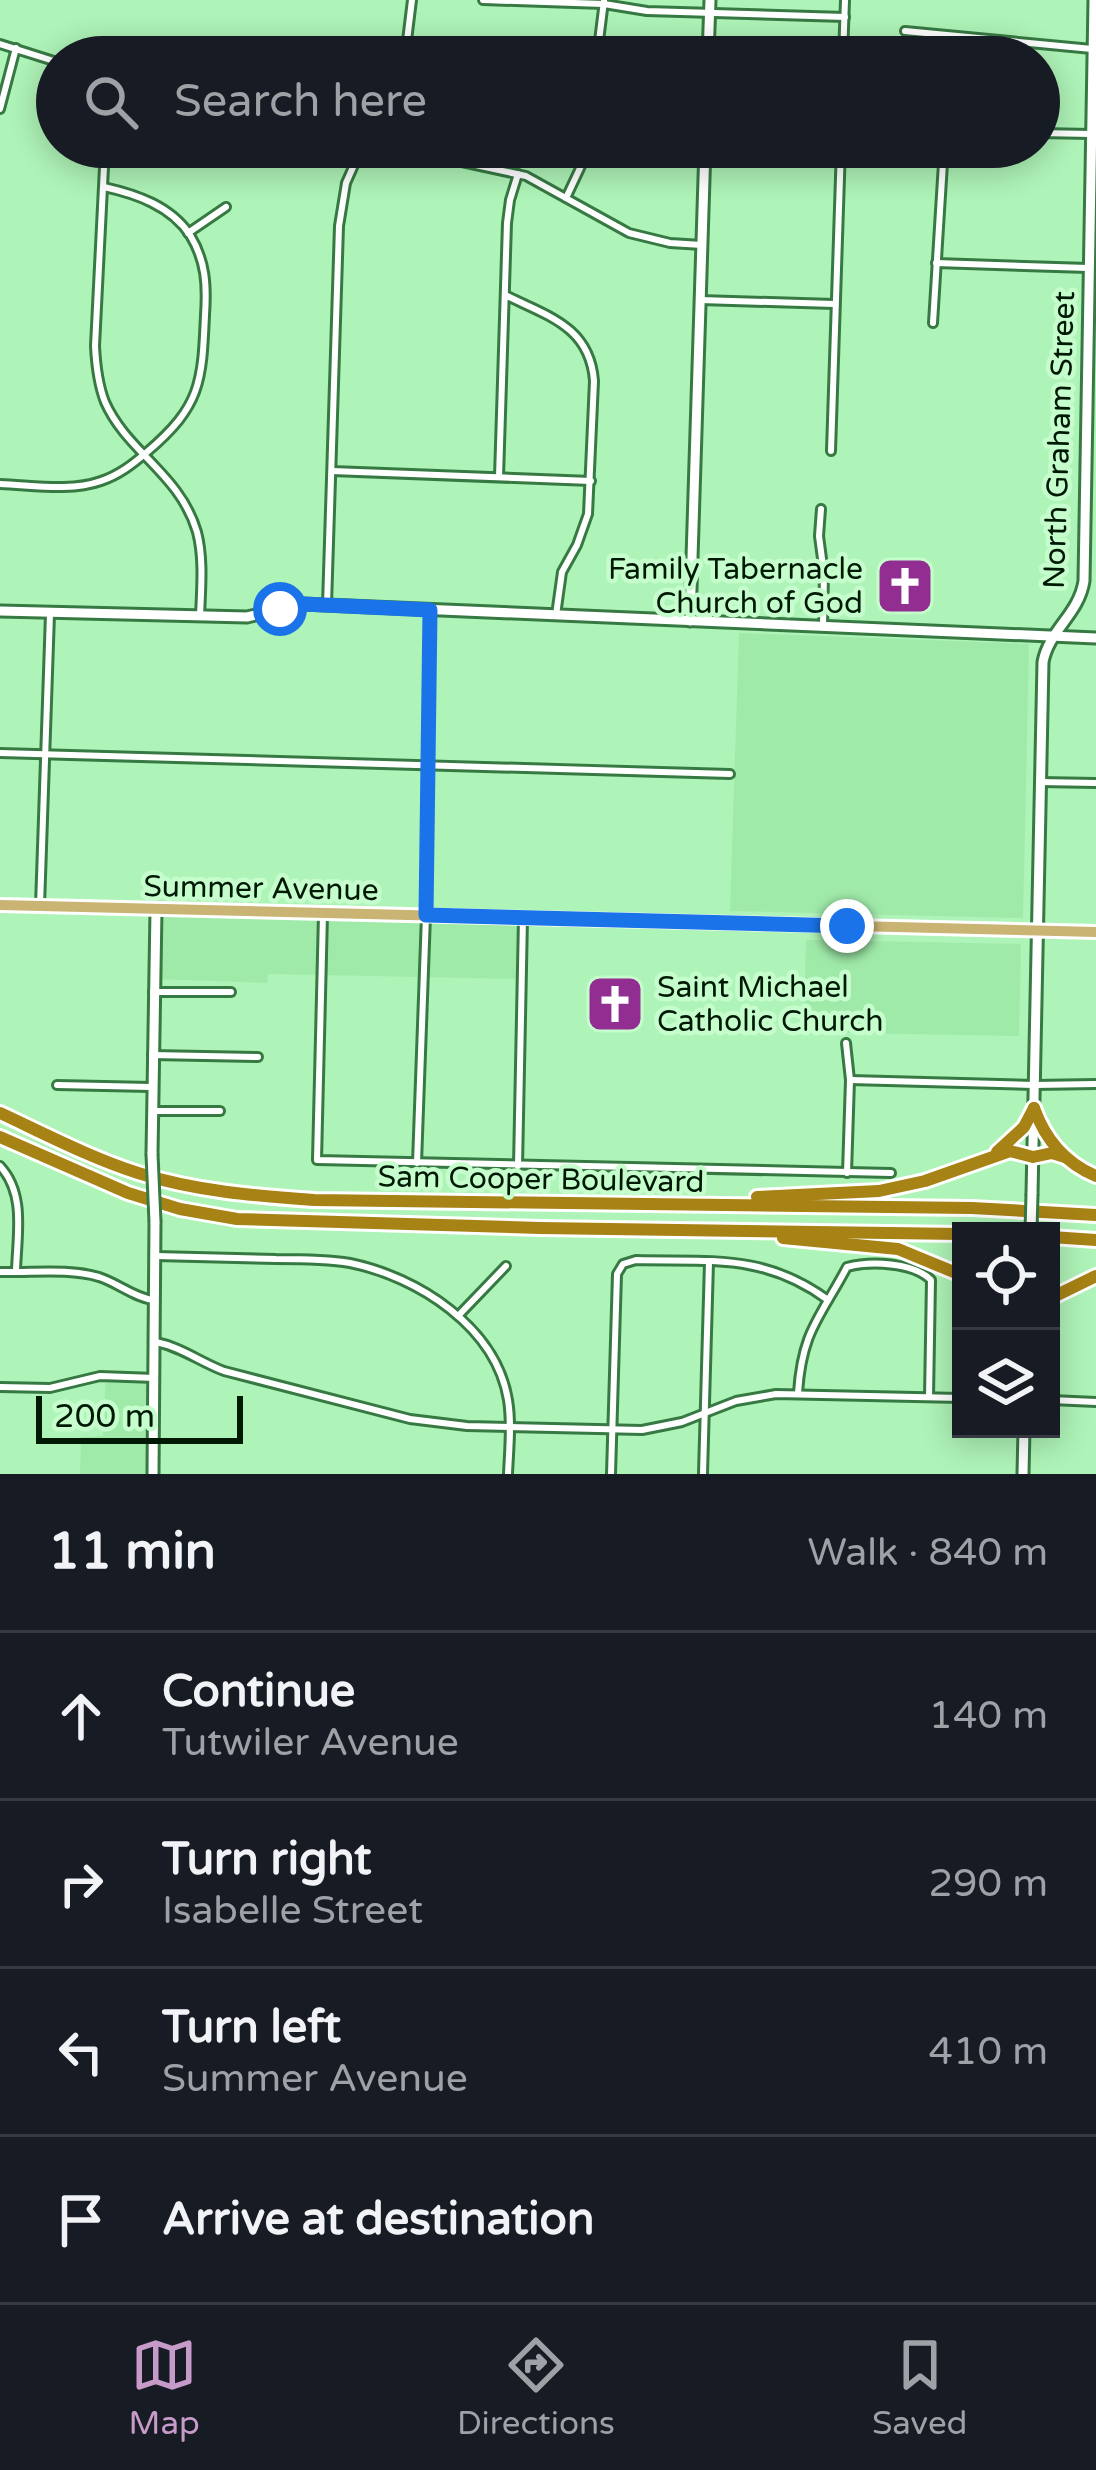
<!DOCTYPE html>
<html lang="en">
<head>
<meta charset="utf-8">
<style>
  body { margin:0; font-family:"Varela Round",sans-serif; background:#242831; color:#f1f3f6 }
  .controls { position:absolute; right:36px; bottom:36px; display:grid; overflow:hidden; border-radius:0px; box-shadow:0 6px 30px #0003 }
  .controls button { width:108px; height:108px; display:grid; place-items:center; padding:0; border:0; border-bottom:3px solid #363941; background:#171b24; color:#f1f3f6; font:60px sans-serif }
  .scale { position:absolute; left:36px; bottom:30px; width:207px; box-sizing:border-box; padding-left:12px; border:6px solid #001905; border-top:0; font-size:33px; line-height:42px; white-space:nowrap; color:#001905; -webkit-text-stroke:9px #c6fdcc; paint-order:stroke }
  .stop { position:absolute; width:36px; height:36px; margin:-27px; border:9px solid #1a73e8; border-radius:50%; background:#fff }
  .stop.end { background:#1a73e8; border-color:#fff; box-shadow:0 3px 12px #0008 }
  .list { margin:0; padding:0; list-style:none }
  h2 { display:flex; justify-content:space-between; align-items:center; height:156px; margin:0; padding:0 48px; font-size:51px }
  h2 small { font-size:39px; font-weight:400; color:#9ea1a6 }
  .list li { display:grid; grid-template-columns:78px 1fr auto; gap:36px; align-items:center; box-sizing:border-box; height:168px; padding:0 48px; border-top:3px solid #363941 }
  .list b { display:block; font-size:45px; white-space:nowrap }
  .list p { margin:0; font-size:39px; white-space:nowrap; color:#9ea1a6 }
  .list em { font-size:39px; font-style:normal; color:#9ea1a6 }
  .icon { flex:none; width:66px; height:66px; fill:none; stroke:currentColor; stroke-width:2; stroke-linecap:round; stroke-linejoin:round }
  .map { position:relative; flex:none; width:1096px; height:1474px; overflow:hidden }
  .search { position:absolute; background:#171b24; box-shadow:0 6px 30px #0003; left:36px; right:36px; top:36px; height:132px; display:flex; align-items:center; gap:30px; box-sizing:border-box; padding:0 42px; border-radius:66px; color:#9ea1a6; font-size:45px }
  .sheet { height:828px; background:#171b24 }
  nav { display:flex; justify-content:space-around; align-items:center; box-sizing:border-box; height:168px; border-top:3px solid #363941; background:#171b24; font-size:33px; color:#9ea1a6 }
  nav a { display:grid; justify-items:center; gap:6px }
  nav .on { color:#c69ac9 }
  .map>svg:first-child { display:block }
  .built { fill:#9feaa9 }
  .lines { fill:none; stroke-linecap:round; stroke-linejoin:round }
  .street-casing { stroke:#377943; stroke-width:12 }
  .secondary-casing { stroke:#377943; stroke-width:15 }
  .primary-casing { stroke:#fff; stroke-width:16 }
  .highway-casing { stroke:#fff; stroke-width:18 }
  .street { stroke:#fff; stroke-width:6 }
  .secondary { stroke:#fff; stroke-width:9 }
  .primary { stroke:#cab473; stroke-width:10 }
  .highway { stroke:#a78215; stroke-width:12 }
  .secondary-bridge-casing { stroke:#377943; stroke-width:15; stroke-linecap:butt }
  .secondary-bridge { stroke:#fff; stroke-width:9 }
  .route { stroke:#1a73e8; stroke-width:15 }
  .labels { text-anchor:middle; stroke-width:9; stroke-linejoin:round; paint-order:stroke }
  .street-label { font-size:30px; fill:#001905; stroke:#c6fdcc }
  .poi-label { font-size:30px; fill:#001905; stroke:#c6fdcc; text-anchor:end }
</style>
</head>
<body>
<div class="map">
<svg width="1096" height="1474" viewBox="0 0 1096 1474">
  <rect width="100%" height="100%" fill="#aef3b7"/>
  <g class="built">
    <path d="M739 633 1029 644 1023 918 730 911Z"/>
    <path d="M156 910 523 917 522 979 268 974 267 983 155 979Z"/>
    <path d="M806 940 1021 944 1019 1036 804 1032Z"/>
    <path d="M106 1376 155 1378 153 1474H80L81 1437 103 1436Z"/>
  </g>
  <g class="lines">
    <g class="street-casing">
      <g id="street">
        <path d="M483 0 604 4 647 11 845 17"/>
        <path d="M905 31 1092 49"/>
        <path d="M0 44 57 62"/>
        <path d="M405 57 412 0"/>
        <path d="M597 57 604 1"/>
        <path d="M843 57 845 0"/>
        <path d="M0 109 16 48"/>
        <path d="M1039 133 1091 134"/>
        <path d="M105 147 95 346C96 366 98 384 105 402 127 452 180 474 197 532 204 559 201 589 200 617"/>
        <path d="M392 147 526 176 629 233 670 243 702 245"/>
        <path d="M566 198 590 147"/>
        <path d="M188 233 226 207"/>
        <path d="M936 263 1088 268"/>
        <path d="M505 295C548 316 590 327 594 381L588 514 577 545 562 572 556 615"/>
        <path d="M700 300 834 304"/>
        <path d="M933 323 944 147"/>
        <path d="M831 451 841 147"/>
        <path d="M332 471 591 481"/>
        <path d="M499 477 507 223 510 200 518 174"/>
        <path d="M0 484C32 485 70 492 101 481 119 475 133 464 147 452 201 406 202 383 205 315 207 286 206 261 190 235 171 206 136 194 104 187"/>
        <path d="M821 509 819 536 824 574 823 626"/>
        <path d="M327 605 339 226 346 183 362 147"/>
        <path d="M0 753 730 774"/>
        <path d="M1039 782 1096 783"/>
        <path d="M40 906 50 614"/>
        <path d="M323 914 317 1160 891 1173"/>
        <path d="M153 992H231"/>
        <path d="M846 1043 850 1080 847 1173"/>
        <path d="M152 1055 258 1057"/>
        <path d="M850 1080 1034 1085 1096 1084"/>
        <path d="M57 1085 151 1087"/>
        <path d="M154 1111H220"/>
        <path d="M417 1163 426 915 430 610"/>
        <path d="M0 1166C26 1194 17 1235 16 1271"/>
        <path d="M518 1166 523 918"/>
        <path d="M156 1256C196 1257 236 1258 276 1259 300 1259 326 1259 350 1263 418 1277 496 1327 508 1400 512 1424 509 1450 508 1474"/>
        <path d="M0 1272C32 1273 68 1268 99 1277 118 1283 133 1297 153 1300"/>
        <path d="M458 1316 506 1266"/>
        <path d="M156 1342C181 1347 200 1362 224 1371L410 1419 467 1426 642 1430 682 1422 736 1401 776 1394 961 1398"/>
        <path d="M0 1387 50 1388 100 1376 155 1378"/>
        <path d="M798 1393C802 1331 820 1318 847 1267 870 1261 913 1262 931 1280L929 1397"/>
        <path d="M1051 1400 1096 1402"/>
        <path d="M611 1474 617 1274 623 1264 636 1260C711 1262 764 1253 828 1300"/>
        <path d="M703 1474 709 1262"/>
      </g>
    </g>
    <g class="secondary-casing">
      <g id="secondary">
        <path d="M708 57 710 0"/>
        <path d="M0 611 247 617 303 604 1096 638"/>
        <path d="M690 621 705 147"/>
        <path d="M152 1154 156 910"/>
        <path d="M1032 1194 1043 662C1049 630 1079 614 1084 581L1094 0"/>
        <path d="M153 1474 155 1222"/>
        <path d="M1023 1474 1024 1429"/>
      </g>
    </g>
    <g class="primary-casing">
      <path id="primary" d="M0 905 1096 932"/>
    </g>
    <g class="highway-casing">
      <g id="highway">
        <path d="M1034 1108C1045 1139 1065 1163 1096 1176"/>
        <path d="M0 1113C45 1134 91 1158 138 1173 195 1191 255 1196 314 1200L972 1208 1096 1215"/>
        <path d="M0 1137 128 1193 180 1209 237 1219 540 1228 961 1234"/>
        <path d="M997 1152 1024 1127 1034 1108"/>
        <path d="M757 1197 879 1191 925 1181 1010 1151 1033 1157 1052 1153 1065 1157"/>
        <path d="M1051 1237 1096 1240"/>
        <path d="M783 1238 898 1249 961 1275"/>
        <path d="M1051 1298 1096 1276"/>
      </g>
    </g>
    <use href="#street" class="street"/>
    <use href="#secondary" class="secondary"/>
    <use href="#primary" class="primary"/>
    <use href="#highway" class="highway"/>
    <g class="secondary-bridge-casing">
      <g id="secondary-bridge">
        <path d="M152 1154 155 1222"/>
        <path d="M1031 1231 1032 1194"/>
      </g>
    </g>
    <use href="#secondary-bridge" class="secondary-bridge"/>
  </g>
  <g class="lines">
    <path class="route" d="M280 609 303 604 430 610 426 915 847 926"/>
  </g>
  <defs>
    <g id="church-square" transform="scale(3)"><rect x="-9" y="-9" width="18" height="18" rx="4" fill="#922d92" stroke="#c6fdcc"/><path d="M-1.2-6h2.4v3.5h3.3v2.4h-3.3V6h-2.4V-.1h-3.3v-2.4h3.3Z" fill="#fff"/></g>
  </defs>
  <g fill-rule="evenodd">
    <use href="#church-square" x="905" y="586"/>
    <use href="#church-square" x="615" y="1004"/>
  </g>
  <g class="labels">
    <g class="street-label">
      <text transform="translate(1059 440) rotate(-88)" y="10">North Graham Street</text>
      <text transform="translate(261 888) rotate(1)" y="10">Summer Avenue</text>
      <text transform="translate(541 1179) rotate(1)" y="10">Sam Cooper Boulevard</text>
    </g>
    <g class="poi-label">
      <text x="863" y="579">Family Tabernacle<tspan x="863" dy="34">Church of God</tspan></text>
      <text x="657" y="997" text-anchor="start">Saint Michael<tspan x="657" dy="34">Catholic Church</tspan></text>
    </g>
  </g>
</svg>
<div class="controls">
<button><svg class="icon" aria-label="locate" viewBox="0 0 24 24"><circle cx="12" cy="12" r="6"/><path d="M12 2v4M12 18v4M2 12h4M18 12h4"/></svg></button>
<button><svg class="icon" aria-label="layers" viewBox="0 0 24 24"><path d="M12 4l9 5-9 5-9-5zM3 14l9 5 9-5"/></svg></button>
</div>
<div class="scale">200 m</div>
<div class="stop" style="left:280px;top:609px"></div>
<div class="stop end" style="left:847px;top:926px"></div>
<div class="search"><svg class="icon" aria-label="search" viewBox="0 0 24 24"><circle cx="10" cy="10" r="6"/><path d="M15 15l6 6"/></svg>Search here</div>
</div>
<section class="sheet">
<h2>11 min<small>Walk · 840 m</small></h2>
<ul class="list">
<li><svg class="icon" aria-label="ahead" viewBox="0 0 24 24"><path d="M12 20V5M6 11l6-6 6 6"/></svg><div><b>Continue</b><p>Tutwiler Avenue</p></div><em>140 m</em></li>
<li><svg class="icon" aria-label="right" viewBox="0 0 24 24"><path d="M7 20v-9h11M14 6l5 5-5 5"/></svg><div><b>Turn right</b><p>Isabelle Street</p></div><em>290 m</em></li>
<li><svg class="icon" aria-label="left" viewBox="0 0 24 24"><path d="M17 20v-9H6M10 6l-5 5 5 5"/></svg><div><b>Turn left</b><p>Summer Avenue</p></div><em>410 m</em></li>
<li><svg class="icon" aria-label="arrive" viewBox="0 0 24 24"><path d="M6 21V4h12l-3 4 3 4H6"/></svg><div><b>Arrive at destination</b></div></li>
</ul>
</section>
<nav>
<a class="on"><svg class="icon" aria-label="map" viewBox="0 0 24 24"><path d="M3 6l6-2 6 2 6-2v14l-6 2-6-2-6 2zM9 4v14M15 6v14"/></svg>Map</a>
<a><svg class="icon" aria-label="directions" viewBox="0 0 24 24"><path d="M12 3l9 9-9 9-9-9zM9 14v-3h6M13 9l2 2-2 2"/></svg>Directions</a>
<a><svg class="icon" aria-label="saved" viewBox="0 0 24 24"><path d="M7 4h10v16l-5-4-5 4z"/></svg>Saved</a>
</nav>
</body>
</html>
